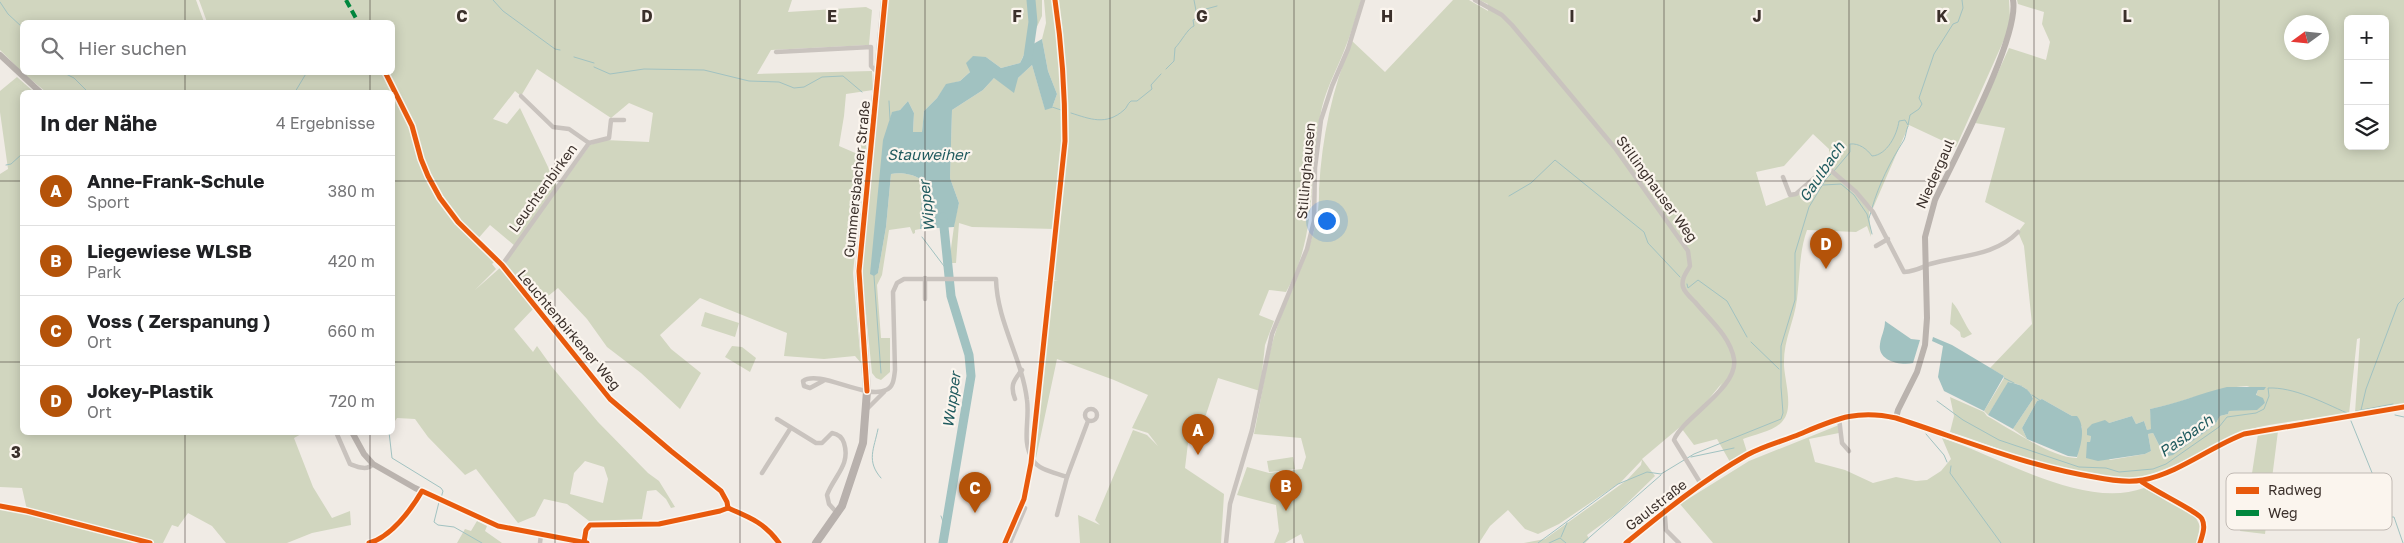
<!DOCTYPE html>
<html lang="de">
<head>
<meta charset="utf-8">
<style>
  body { margin:0; font-family:"Golos Text",sans-serif; background:#f6f6f6; color:#202124 }
  .controls { position:absolute; right:15px; top:15px; display:grid; overflow:hidden; border-radius:8px; box-shadow:0 2px 12px #0003 }
  .controls button { width:45px; height:45px; display:grid; place-items:center; padding:0; border:0; border-bottom:1px solid #e0e0e0; background:#fff; color:#202124; font:25px sans-serif }
  .compass { position:absolute; left:2284px; top:15px; width:45px; height:45px; border-radius:50%; background:#fff; box-shadow:0 2px 12px #0003; rotate:255deg }
  .you { position:absolute; left:1326px; top:220px; width:18px; height:18px; margin:-12px; border:4px solid #fff; border-radius:50%; background:#1a73e8; box-shadow:0 0 0 8px #1a73e833 }
  .badge { display:grid; place-items:center; width:32px; height:32px; border-radius:50%; background:#b45309; color:#fff; font-size:16px; font-weight:700 }
  .pin { position:absolute; translate:-50% -41px; filter:drop-shadow(0 1px 2px #0008) }
  .pin::after { content:''; position:absolute; top:26px; width:18px; height:15px; background:inherit; clip-path:polygon(0 0,100% 0,50% 100%) }
  .list { margin:0; padding:0; list-style:none }
  h2 { display:flex; justify-content:space-between; align-items:center; height:65px; margin:0; padding:0 20px; font-size:21px }
  h2 small { font-size:16px; font-weight:400; color:#757577 }
  .list li { display:grid; grid-template-columns:32px 1fr auto; gap:15px; align-items:center; box-sizing:border-box; height:70px; padding:0 20px; border-top:1px solid #e0e0e0 }
  .list b { display:block; font-size:19px; white-space:nowrap }
  .list p { margin:0; font-size:16px; white-space:nowrap; color:#757577 }
  .list em { font-size:16px; font-style:normal; color:#757577 }
  .icon { flex:none; width:28px; height:28px; fill:none; stroke:currentColor; stroke-width:2; stroke-linecap:round; stroke-linejoin:round }
  .map { position:relative; flex:none; width:2404px; height:543px; overflow:hidden }
  .search { position:absolute; background:#fff; box-shadow:0 2px 12px #0003; left:20px; top:20px; width:375px; height:55px; display:flex; align-items:center; gap:12px; box-sizing:border-box; padding:0 18px; border-radius:8px; color:#757577; font-size:19px }
  .panel { position:absolute; background:#fff; box-shadow:0 2px 12px #0003; left:20px; top:90px; width:375px; height:345px; border-radius:8px }
  .map>svg:first-child { display:block }
  .green { fill:#d1d6bf; fill-rule:evenodd }
  .water { fill:#a1c2c1 }
  .lines { fill:none; stroke-linecap:round; stroke-linejoin:round }
  .stream { stroke:#a1c2c1; stroke-width:1 }
  .river { stroke:#a1c2c1; stroke-width:9 }
  .minor { stroke:#c9c3be; stroke-width:4.5 }
  .secondary { stroke:#bab3ae; stroke-width:6 }
  .primary { stroke:#b8b1ad; stroke-width:8 }
  .quiet { stroke:#00873e; stroke-width:4; stroke-dasharray:8 4; stroke-linecap:butt }
  .cycleway-casing { stroke:#fbf5ee; stroke-width:8 }
  .cycleway { stroke:#e8590c; stroke-width:5 }
  .grid { fill:none; stroke:#3b302b; stroke-width:1; stroke-opacity:0.55 }
  .labels { text-anchor:middle; stroke-width:4.5; stroke-linejoin:round; paint-order:stroke }
  .street-label { font-size:14px; fill:#3b302b; stroke:#fbf5ee }
  .water-label { font-size:15px; font-style:italic; fill:#1f5a5e; stroke:#fbf5ee }
  .key { fill:#fbf5ee; stroke:#c1bab4; stroke-width:1 }
  .key-label { font-size:14px; fill:#3b302b }
  .grid-label { font-size:16px; text-anchor:middle; font-weight:bold; fill:#3b302b; stroke:#fbf5ee; stroke-width:4.5; stroke-linejoin:round; paint-order:stroke }
</style>
</head>
<body>
<div class="map">
<svg width="2404" height="543" viewBox="0 0 2404 543">
  <rect width="100%" height="100%" fill="#f0ebe5"/>
  <g class="green">
    <path d="M0 0H196L204 22H22V72L0 50Z"/>
    <path d="M199 0H792L788 12 866 7 872 10 869 45 771 50 757 74 872 71 873 90 846 94 844 116 839 146 860 155 864 124 868 126 853 273 861 363 855 356 824 359 784 356 787 333 700 298 660 335 671 349 701 373 680 409 641 373 607 347 587 319 558 288 537 305 518 285 505 266 507 260 590 145 605 140 649 142 653 113 629 103 611 118 537 69 521 96 515 91 493 119 507 124 520 108 558 188 515 246 490 225 476 241 495 261 492 264 496 269 475 290 501 267 534 308 514 329 533 352 537 346 552 367 598 422 648 473 659 481 675 507 671 508 666 499 656 490 647 491 642 519 589 521 567 504 544 499 535 516 518 523 476 469 465 475 428 437 415 419 397 418 393 424 392 92H46L23 73 392 72V22H207ZM585 461 604 467 608 479 603 503 570 494 574 473Z"/>
    <path d="M889 0H1042V16L1020 63 1001 68 986 57 960 81 946 85 937 98 924 111 922 132H913L914 113 908 101 900 110 892 113C876 164 879 219 878 273L886 227 891 174C900 172 917 174 923 182L920 229 915 230V233L913 234 910 227 889 230 882 275 877 285 881 338H890V372L881 380 876 378 872 373 863 284V261Z"/>
    <path d="M1044 0H1054L1062 73 1064 141 1055 229 972 227 959 223 956 263H949L955 219 959 203 950 178 952 110 983 90 994 78H1018L1032 65 1045 109 1052 108 1057 94 1048 71 1042 39 1046 23Z"/>
    <path d="M1057 0H1361C1356 17 1351 34 1344 51 1337 69 1327 87 1322 107 1308 170 1319 234 1286 292L1269 290 1259 315 1274 321 1265 345 1260 391 1218 378 1199 436 1188 443 1185 468 1224 494 1221 543H1080L1078 515 1100 525 1095 520 1133 430 1147 435 1158 446 1148 433 1132 428 1148 395 1114 380 1057 359 1036 458 1033 454 1040 371 1052 281H1058L1052 280V268L1065 142 1064 106 1067 107 1064 53Z"/>
    <path d="M1453 0H1469L1488 11V4L1479 0H2009L2010 18 2007 33 1956 147 1909 125 1873 208 1829 166V149L1813 134 1784 166 1756 172 1766 206 1796 194 1827 169 1855 194 1869 210 1871 237 1867 226 1856 232 1807 230C1799 252 1800 275 1797 299 1794 323 1783 340 1784 366 1785 381 1793 407 1784 419 1777 431 1755 434 1743 439L1747 452 1730 462 1717 439 1694 445 1682 429 1710 403 1722 383 1699 411 1642 459 1655 476 1617 513 1587 535 1589 539 1585 543H1524L1545 539 1627 480 1641 465 1642 460 1621 482 1559 524 1538 534 1525 529 1508 510 1490 526 1479 543H1304L1301 534 1285 543H1274L1279 531 1276 505 1237 495 1247 467 1269 473 1302 469 1306 457 1301 438 1254 434C1261 402 1265 368 1274 337 1289 287 1321 241 1319 189 1322 137 1332 89 1352 41L1385 72Z"/>
    <path d="M2017 0H2404V404L2355 413 2360 338 2357 339 2349 414C2317 419 2270 422 2241 432 2207 444 2177 473 2141 477 2076 484 2010 451 1950 432L1954 416 1950 397 1984 412 1987 416C2009 428 2054 459 2077 458L2082 427 2072 416 2042 399 2037 401 2022 428 2027 439 2013 429 2033 399C2030 388 2019 384 2009 382L1988 415 1984 411 2004 378V376L1990 368 2032 324 2024 246 2018 232 2025 223 1985 202 2005 128 1975 123 2009 48 2046 60 2050 42 2042 24 2044 12 2018 4ZM2348 19H2385V146H2348ZM2292 22H2322V52H2292ZM2247 386 2258 390 2256 396 2265 403 2257 409 2229 411 2228 414 2220 416 2215 425 2172 455 2165 457 2153 433 2148 434 2151 451 2145 454 2110 460 2087 442H2090L2091 436 2109 423 2132 416 2136 424 2144 421 2147 430 2152 429 2150 409C2183 403 2212 388 2247 386Z"/>
    <path d="M17 77 34 92H22V432L303 433 294 438 313 487 332 518 350 511 351 525 312 533 287 543H226L212 526 188 513 178 527 172 525 163 543H0V507L27 510 22 488 0 487V174L8 169 0 112V91Z"/>
    <path d="M1952 302C1961 312 1964 324 1972 334L1964 338 1961 337 1960 332 1950 324Z"/>
    <path d="M705 312 739 323 735 337 701 326Z"/>
    <path d="M732 346 742 347 756 358 750 372 725 357Z"/>
    <path d="M1839 425V433L1809 439 1815 462 1845 470 1873 483 1896 477 1916 481 1927 480 1941 471 1951 459 1942 438C1999 456 2083 510 2144 488L2195 516 2201 528 2197 543H1713L1680 504 1749 461Z"/>
    <path d="M2278 431 2265 534 2240 531 2249 493 2258 434Z"/>
    <path d="M1293 457 1295 469 1269 472 1267 461Z"/>
    <path d="M477 521 487 526 485 531 502 543H457L465 529 471 531Z"/>
  </g>
  <g class="water">
    <path d="M1042 39 1048 71 1057 94 1052 108 1045 110 1032 65 1018 78 1014 93 994 78 983 90 952 110 950 178 959 203 954 227 920 229 923 182C917 174 900 172 891 174L886 227 878 273 874 276 870 274 883 140 892 112 900 110 908 101 914 113 913 132H922L924 111 937 98 946 84 960 81 970 72 966 63 973 56 986 57 1001 68 1020 63 1028 47Z"/>
    <path d="M1885 321 1911 339 1920 340 1913 363C1901 366 1877 361 1880 344 1881 336 1885 330 1885 321Z"/>
    <path d="M1933 337 1952 345 2004 376 1984 411 1944 391 1938 377 1943 346 1932 341Z"/>
    <path d="M2008 382C2019 384 2030 388 2033 399L2013 429 1988 415Z"/>
    <path d="M2227 387H2266L2264 390H2258L2256 395 2263 398 2265 403 2257 410 2229 411 2228 414 2220 416 2215 425 2173 455 2165 457 2153 433 2148 434 2151 451 2145 454 2098 461 2086 458 2087 442H2090L2091 436 2087 435V429L2092 424 2105 420 2109 423 2132 416 2136 424 2144 421 2147 430 2151 429 2150 409C2176 404 2201 393 2227 387Z"/>
    <path d="M2042 399 2072 416H2077C2086 427 2081 445 2077 457L2068 456 2027 439 2022 428 2037 401Z"/>
  </g>
  <g class="lines">
    <g class="stream">
      <path d="M493 0 503 11 555 49 560 50"/>
      <path d="M1194 0 1197 16"/>
      <path d="M0 2 8 14 22 27"/>
      <path d="M574 57 594 63"/>
      <path d="M594 67 610 74 644 69 704 70 749 81 779 82 794 88 804 87 822 77 843 76 862 92"/>
      <path d="M1166 69 1174 61 1175 48C1181 42 1188 28 1194 26L1193 20 1200 17 1206 9 1217 6"/>
      <path d="M62 72 74 78 88 92"/>
      <path d="M295 92 307 72"/>
      <path d="M889 101 890 119"/>
      <path d="M1052 107 1061 110"/>
      <path d="M1071 113C1090 119 1106 126 1124 110 1127 108 1127 104 1131 101H1137L1152 89 1151 85 1161 74"/>
      <path d="M6 165 11 164 22 154"/>
      <path d="M1834 171 1850 152V144C1859 143 1867 149 1872 156 1887 155 1897 135 1899 121L1905 120 1908 125 1910 115 1919 109 1922 104 1919 98 1934 54 1953 24 1958 22 1963 8 1962 0"/>
      <path d="M1823 185 1841 184 1854 195 1867 214 1872 234"/>
      <path d="M1509 196 1531 183 1555 160 1644 232 1648 243 1680 277"/>
      <path d="M1872 208C1879 184 1890 162 1904 140 1906 136 1906 130 1908 126"/>
      <path d="M1869 218 1871 212"/>
      <path d="M922 237 947 270"/>
      <path d="M874 276 881 373"/>
      <path d="M1687 284 1688 288 1698 280 1727 301 1747 337"/>
      <path d="M1751 342 1779 369"/>
      <path d="M2004 378 2014 383"/>
      <path d="M2032 395 2041 401"/>
      <path d="M1937 401 1963 420 1999 440 2079 467 2106 468 2119 472 2153 469 2166 464 2219 427 2227 417 2256 413 2264 409 2269 396 2268 388C2294 387 2322 402 2347 413"/>
      <path d="M2361 410 2366 389 2398 304 2404 298"/>
      <path d="M2356 411 2393 404"/>
      <path d="M2395 415 2404 417"/>
      <path d="M2351 421 2390 517H2394L2403 543"/>
      <path d="M878 429C874 449 866 461 881 478"/>
      <path d="M389 432 392 458 441 488 443 491 441 498"/>
      <path d="M1926 434 1944 455 1947 462"/>
      <path d="M1691 457 1734 448"/>
      <path d="M1951 466 1950 473 2001 543"/>
      <path d="M439 502 434 522 438 525 454 527 482 543"/>
      <path d="M941 516 945 527"/>
      <path d="M1561 537 1567 523"/>
      <path d="M1538 543 1618 484 1647 472 1661 474 1694 454 1781 419 1783 413 1781 387V346L1795 300V253L1809 207 1826 179 1831 174"/>
      <path d="M1549 543 1560 538 1566 543"/>
      <path d="M1583 543 1661 475"/>
    </g>
    <g class="river">
      <path d="M1028 57 1033 22 1031 0"/>
      <path d="M943 217 951 296 969 355 971 376 943 543"/>
    </g>
    <g class="minor">
      <path d="M1475 0 1502 15 1512 25 1615 148 1688 251 1690 266C1686 273 1681 279 1683 287 1685 293 1691 298 1695 302 1709 319 1730 336 1734 359 1739 388 1683 417 1674 440L1701 484"/>
      <path d="M776 52 871 47V66L878 73"/>
      <path d="M521 96 553 127 569 129 589 143"/>
      <path d="M624 120H611L609 138 589 143 502 265 610 399 671 451 721 491 727 502 728 508"/>
      <path d="M1783 177 1790 195 1796 194 1827 167 1856 192 1873 212 1904 272C1916 271 1920 268 1930 264 1961 255 1995 256 2018 232"/>
      <path d="M1876 246 1888 239"/>
      <path d="M925 299V278"/>
      <path d="M823 381 810 388 804 386 803 381C819 369 866 400 886 390 894 387 894 377 895 370L893 292 897 283 904 279H996C997 322 1022 358 1027 400 1030 420 1021 442 1033 460 1038 470 1057 473 1067 477L1088 421"/>
      <path d="M1015 399C1010 386 1013 381 1022 370"/>
      <circle cx="1091" cy="415" r="6"/>
      <path d="M867 409 884 392"/>
      <path d="M1839 418 1842 443 1849 451"/>
      <path d="M777 419 816 443H822L832 433C838 434 842 437 844 443 851 465 834 476 827 495L829 504 838 514"/>
      <path d="M336 432 350 464C358 467 367 471 373 464"/>
      <path d="M762 473 790 429"/>
      <path d="M2141 481C2152 490 2199 512 2202 519 2206 527 2202 536 2200 543"/>
      <path d="M0 506 27 511 150 543"/>
      <path d="M728 508C749 517 765 523 779 543"/>
      <path d="M1661 513 1665 517 1666 530 1679 543"/>
      <path d="M1057 515 1067 477"/>
      <path d="M584 542 586 530 590 525 659 524 720 511 728 508"/>
      <path d="M369 543C391 537 411 510 422 491"/>
      <path d="M540 543 541 535"/>
      <path d="M1010 543 1025 508"/>
      <path d="M1226 543 1230 504 1252 430 1272 334 1307 249 1314 221 1315 168 1321 120 1332 86 1348 49 1363 0"/>
    </g>
    <g class="secondary">
      <path d="M0 55 40 92"/>
      <path d="M1896 418 1898 410 1917 372 1925 345 1927 318 1925 237 1935 200C1953 161 2020 37 2013 0"/>
      <path d="M352 432 364 454 373 464 415 488 498 526 587 543"/>
      <path d="M1626 543C1665 511 1703 480 1747 455 1763 446 1783 441 1800 434 1836 419 1857 409 1896 418 1961 439 2026 466 2094 477 2109 480 2127 483 2143 480 2179 473 2210 447 2244 434L2404 407"/>
    </g>
    <path class="primary" d="M816 543 842 506 863 443 867 391 859 271 885 0"/>
    <path class="quiet" d="M346 0 358 22"/>
    <g class="cycleway-casing">
      <g id="cycleway">
        <path d="M385 72 412 126 421 159 428 176 440 198 458 222 502 265 610 399 671 451 721 491 727 502 728 508"/>
        <path d="M867 391 859 271 885 0"/>
        <path d="M2141 481C2152 490 2199 512 2202 519 2206 527 2202 536 2200 543"/>
        <path d="M0 506 27 511 150 543"/>
        <path d="M728 508C749 517 765 523 779 543"/>
        <path d="M584 542 586 530 590 525 659 524 720 511 728 508"/>
        <path d="M369 543C391 537 411 510 422 491L498 526 587 543"/>
        <path d="M1005 543 1024 499 1031 463 1065 141C1065 93 1062 47 1055 0"/>
        <path d="M1626 543C1665 511 1703 480 1747 455 1763 446 1783 441 1800 434 1836 419 1857 409 1896 418 1961 439 2026 466 2094 477 2109 480 2127 483 2143 480 2179 473 2210 447 2244 434L2404 407"/>
      </g>
    </g>
    <use href="#cycleway" class="cycleway"/>
  </g>
  <path class="grid" d="M185 0V22M370 0V22M555 0V543M740 0V543M925 0V543M1110 0V543M1294 0V543M1479 0V543M1664 0V543M1849 0V543M2034 0V543M2219 0V543M185 72V92M370 72V92M0 181H22M392 181H2404M0 362H22M392 362H2404M185 432V543M370 432V543"/>
  <g class="labels">
    <g class="street-label">
      <text transform="translate(1306 171) rotate(-85)" y="5">Stillinghausen</text>
      <text transform="translate(1935 174) rotate(-66)" y="5">Niedergaul</text>
      <text transform="translate(857 179) rotate(-84)" y="5">Gummersbacher Straße</text>
      <text transform="translate(543 188) rotate(-54)" y="5">Leuchtenbirken</text>
      <text transform="translate(1657 189) rotate(54)" y="5">Stillinghauser Weg</text>
      <text transform="translate(569 330) rotate(50)" y="5">Leuchtenbirkener Weg</text>
      <text transform="translate(1656 505) rotate(-38)" y="5">Gaulstraße</text>
    </g>
    <g class="water-label">
      <text x="928" y="160">Stauweiher</text>
      <text transform="translate(1822 172) rotate(-56)" y="5">Gaulbach</text>
      <text transform="translate(927 206) rotate(-96)" y="5">Wipper</text>
      <text transform="translate(952 400) rotate(-82)" y="5">Wupper</text>
      <text transform="translate(2186 436) rotate(-35)" y="5">Pasbach</text>
    </g>
  </g>
  <rect x="2226" y="473" width="166" height="57" rx="8" class="key"/>
  <rect x="2236" y="487" width="23" height="7" fill="#e8590c"/>
  <rect x="2236" y="510" width="23" height="6" fill="#00873e"/>
  <g class="key-label">
    <text x="2268" y="495">Radweg</text>
    <text x="2268" y="518">Weg</text>
  </g>
  <g class="grid-label">
    <text x="462" y="22">C</text>
    <text x="647" y="22">D</text>
    <text x="832" y="22">E</text>
    <text x="1017" y="22">F</text>
    <text x="1202" y="22">G</text>
    <text x="1387" y="22">H</text>
    <text x="1572" y="22">I</text>
    <text x="1757" y="22">J</text>
    <text x="1942" y="22">K</text>
    <text x="2127" y="22">L</text>
    <text x="16" y="458">3</text>
  </g>
</svg>
<div class="controls">
<button>+</button>
<button>−</button>
<button><svg class="icon" aria-label="layers" viewBox="0 0 24 24"><path d="M12 4l9 5-9 5-9-5zM3 14l9 5 9-5"/></svg></button>
</div>
<svg class="compass" viewBox="-18 -18 36 36"><path d="M0-13l5 13h-10z" fill="#e53935"/><path d="M0 13l5-13h-10z" fill="#757577"/></svg>
<div class="you"></div>
<div class="pin badge" style="left:1198px;top:455px">A</div>
<div class="pin badge" style="left:1286px;top:511px">B</div>
<div class="pin badge" style="left:975px;top:513px">C</div>
<div class="pin badge" style="left:1826px;top:269px">D</div>
<div class="search"><svg class="icon" aria-label="search" viewBox="0 0 24 24"><circle cx="10" cy="10" r="6"/><path d="M15 15l6 6"/></svg>Hier suchen</div>
<section class="panel">
<h2>In der Nähe<small>4 Ergebnisse</small></h2>
<ul class="list">
<li><span class="badge">A</span><div><b>Anne-Frank-Schule</b><p>Sport</p></div><em>380 m</em></li>
<li><span class="badge">B</span><div><b>Liegewiese WLSB</b><p>Park</p></div><em>420 m</em></li>
<li><span class="badge">C</span><div><b>Voss ( Zerspanung )</b><p>Ort</p></div><em>660 m</em></li>
<li><span class="badge">D</span><div><b>Jokey-Plastik</b><p>Ort</p></div><em>720 m</em></li>
</ul>
</section>
</div>
</body>
</html>
